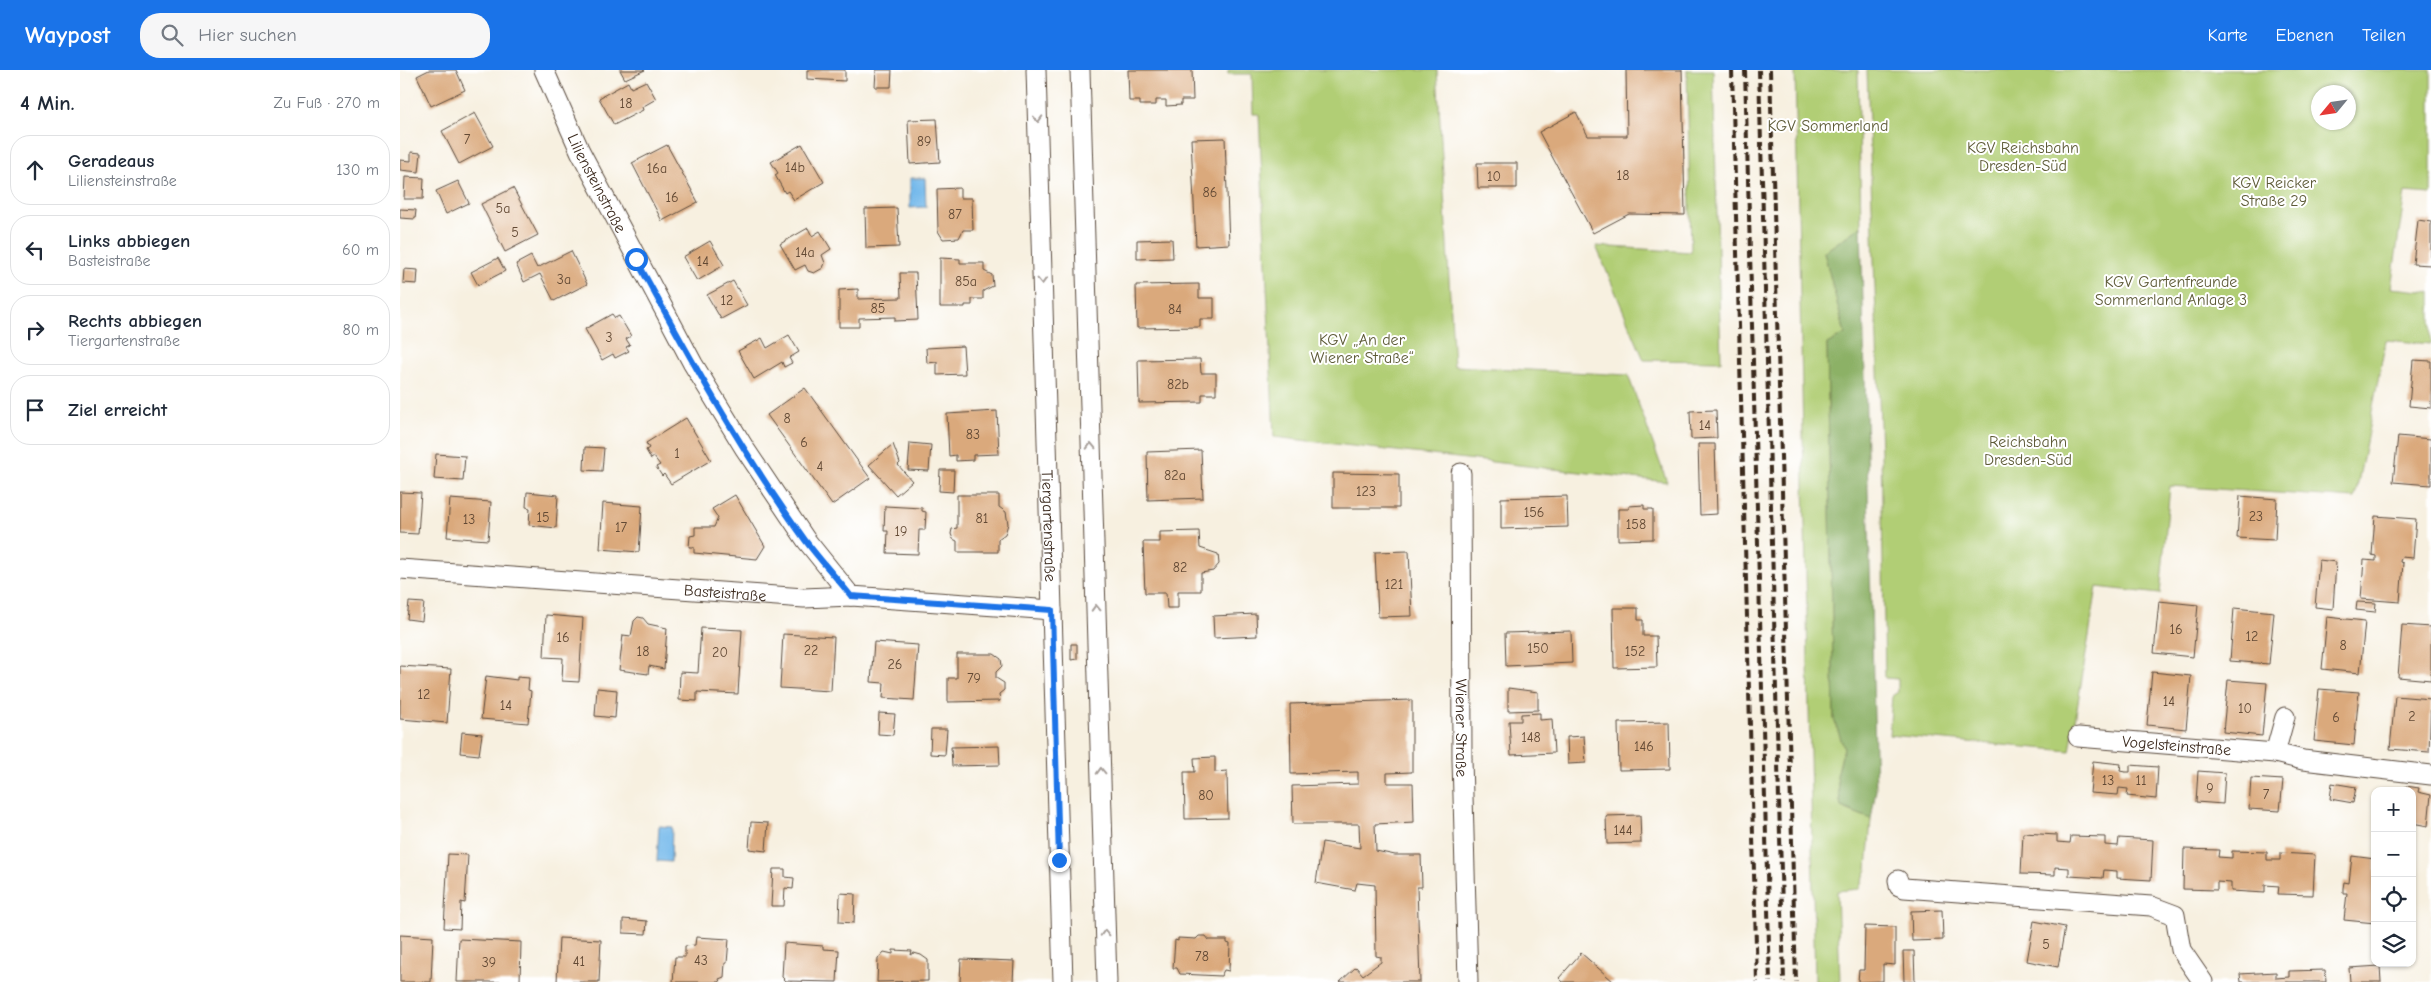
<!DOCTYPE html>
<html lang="de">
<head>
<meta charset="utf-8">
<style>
  body { margin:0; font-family:"Comic Neue",sans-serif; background:#f6f6f7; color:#1f2937 }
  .controls { position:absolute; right:15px; bottom:15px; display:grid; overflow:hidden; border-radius:10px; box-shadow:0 1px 4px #0004 }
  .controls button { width:45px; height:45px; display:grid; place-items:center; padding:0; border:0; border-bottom:1px solid #e0e1e3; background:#fff; color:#1f2937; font:25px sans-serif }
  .compass { position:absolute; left:1911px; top:15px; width:45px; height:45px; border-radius:50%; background:#fff; box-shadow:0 1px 4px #0004; rotate:241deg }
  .stop { position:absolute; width:15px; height:15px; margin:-11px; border:4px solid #1a73e8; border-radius:50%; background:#fff }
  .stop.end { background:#1a73e8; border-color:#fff; box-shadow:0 1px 5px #0008 }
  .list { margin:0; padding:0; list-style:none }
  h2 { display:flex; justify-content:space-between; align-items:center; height:65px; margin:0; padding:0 20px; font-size:21px }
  h2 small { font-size:16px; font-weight:400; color:#747a83 }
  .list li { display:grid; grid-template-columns:32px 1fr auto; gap:15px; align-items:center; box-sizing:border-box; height:70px; margin:0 10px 10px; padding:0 10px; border:1px solid #e0e1e3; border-radius:20px }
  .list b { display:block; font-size:19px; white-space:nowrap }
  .list p { margin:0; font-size:16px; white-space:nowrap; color:#747a83 }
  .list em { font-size:16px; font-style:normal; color:#747a83 }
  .icon { flex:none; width:28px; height:28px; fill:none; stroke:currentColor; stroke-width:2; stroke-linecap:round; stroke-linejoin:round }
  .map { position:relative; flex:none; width:2031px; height:912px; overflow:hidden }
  header { display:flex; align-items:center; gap:30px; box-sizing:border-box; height:70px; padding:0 25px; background:#1a73e8; color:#fff }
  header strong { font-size:24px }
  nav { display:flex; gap:28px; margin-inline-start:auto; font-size:18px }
  .search { width:350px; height:45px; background:#f6f6f7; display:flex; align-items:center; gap:12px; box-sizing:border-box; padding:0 18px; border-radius:20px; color:#747a83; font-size:19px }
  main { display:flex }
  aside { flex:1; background:#fff }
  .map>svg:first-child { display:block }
  .green { fill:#b1ce74; stroke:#767c49; fill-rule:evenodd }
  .forest { fill:#8cb166; stroke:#646e42 }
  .water { fill:#74b9eb; stroke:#587284 }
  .building { fill:#daa97b }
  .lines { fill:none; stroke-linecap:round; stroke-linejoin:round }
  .minor-casing { stroke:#57483b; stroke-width:21 }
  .minor { stroke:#fff; stroke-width:19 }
  .rail { stroke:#3b2a1e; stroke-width:4; stroke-dasharray:8 4; stroke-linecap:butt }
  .oneway { stroke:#a79f9a }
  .route { stroke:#1a73e8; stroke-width:6 }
  .labels { text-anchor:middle; stroke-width:4; stroke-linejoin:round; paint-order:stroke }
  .number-label { font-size:14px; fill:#634a35 }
  .park-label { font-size:16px; fill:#5e5b38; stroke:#fff }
  .street-label { font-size:16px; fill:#3b2a1e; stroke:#fff }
</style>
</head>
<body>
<header>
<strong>Waypost</strong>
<div class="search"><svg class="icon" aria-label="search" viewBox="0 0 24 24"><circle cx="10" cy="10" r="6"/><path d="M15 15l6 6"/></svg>Hier suchen</div>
<nav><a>Karte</a><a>Ebenen</a><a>Teilen</a></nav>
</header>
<main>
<aside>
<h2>4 Min.<small>Zu Fuß · 270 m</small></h2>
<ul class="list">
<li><svg class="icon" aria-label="ahead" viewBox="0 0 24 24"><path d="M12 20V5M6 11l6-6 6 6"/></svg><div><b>Geradeaus</b><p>Liliensteinstraße</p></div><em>130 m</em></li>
<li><svg class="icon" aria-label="left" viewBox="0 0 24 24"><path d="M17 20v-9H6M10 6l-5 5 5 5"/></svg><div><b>Links abbiegen</b><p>Basteistraße</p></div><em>60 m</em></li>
<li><svg class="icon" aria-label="right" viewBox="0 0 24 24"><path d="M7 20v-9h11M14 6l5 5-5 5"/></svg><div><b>Rechts abbiegen</b><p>Tiergartenstraße</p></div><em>80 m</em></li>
<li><svg class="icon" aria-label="arrive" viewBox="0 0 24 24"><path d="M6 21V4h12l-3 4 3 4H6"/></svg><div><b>Ziel erreicht</b></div></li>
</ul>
</aside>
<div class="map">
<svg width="2031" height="912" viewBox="0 0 2031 912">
  <rect width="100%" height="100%" fill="#fff"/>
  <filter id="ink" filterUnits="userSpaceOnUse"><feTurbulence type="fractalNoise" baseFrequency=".02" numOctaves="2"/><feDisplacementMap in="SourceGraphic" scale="10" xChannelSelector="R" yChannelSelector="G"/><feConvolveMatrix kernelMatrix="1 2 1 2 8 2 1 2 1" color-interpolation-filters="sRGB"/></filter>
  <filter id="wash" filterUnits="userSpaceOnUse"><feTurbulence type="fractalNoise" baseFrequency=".0096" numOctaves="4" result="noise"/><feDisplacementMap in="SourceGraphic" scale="20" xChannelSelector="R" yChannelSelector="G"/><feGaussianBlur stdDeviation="1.12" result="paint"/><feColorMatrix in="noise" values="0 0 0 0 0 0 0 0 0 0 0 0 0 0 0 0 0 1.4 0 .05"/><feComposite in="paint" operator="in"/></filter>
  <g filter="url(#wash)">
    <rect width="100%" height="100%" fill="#f7f0e0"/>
    <g class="green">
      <path d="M828 0H1037L1054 296 1228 305 1267 412 874 367 859 44H853L852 4H828Z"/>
      <path d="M1287 0H1313L1321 291 1244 290 1196 176 1291 182Z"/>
      <path d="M1395 0H1458L1461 156 1424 182 1445 264 1427 274 1434 649 1444 678 1437 706 1441 737 1471 749 1467 799 1459 819 1437 821 1440 912H1415Z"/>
      <path d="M1467 0H2031V124L2005 122 1991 218 2031 222V274L1986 270 1955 428 1770 416 1760 524 1697 517 1670 681 1489 665 1492 626 1498 622V609L1485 608 1481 381ZM1918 22H1948V52H1918Z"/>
    </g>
    <path class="forest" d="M1461 156 1476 720 1471 749 1441 737 1437 706 1444 678 1434 649 1427 274 1445 264 1424 182Z"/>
    <g class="water">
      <path d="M510 108H525L526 137 510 138Z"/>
      <path d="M259 756 272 757 271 792 257 791Z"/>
    </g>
    <g id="blocks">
      <g class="building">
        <path d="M29 0H56L65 20 31 36 17 6Z"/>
        <path d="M220 0H245L225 9Z"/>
        <path d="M407 0H445V11L407 9Z"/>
        <path d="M476 0H492L491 17H475Z"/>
        <path d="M728 0H792L793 30H781V35L766 36V30H756V35H740V31H729Z"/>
        <path d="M1226 0H1282L1285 145 1229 144 1193 163 1139 62 1176 42 1188 66H1227Z"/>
        <path d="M246 11 256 29 242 37 243 40 214 55 199 28 228 12 231 18Z"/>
        <path d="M75 43 93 76 59 94 42 61Z"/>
        <path d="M537 49 540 92 510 94 508 50Z"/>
        <path d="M825 68 829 174 796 176 791 69Z"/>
        <path d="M402 74 424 112 394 130 388 121 385 123 375 105 378 103 371 92Z"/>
        <path d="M267 75 298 132 262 151 232 93Z"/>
        <path d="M11 82 21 83 19 102 0 100V90L11 91Z"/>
        <path d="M1077 93H1117V118H1078Z"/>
        <path d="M5 107 24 108 23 129H4Z"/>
        <path d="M58 111 69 133 46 144 36 121Z"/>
        <path d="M113 118 138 165 105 182 81 134Z"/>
        <path d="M560 118V128H572L573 160H563L559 168 543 169 538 161 537 119Z"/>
        <path d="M497 138 499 177 466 178 465 139Z"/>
        <path d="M0 139 16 140 15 149 0 148Z"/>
        <path d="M2018 150 2031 152V195L2013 194Z"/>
        <path d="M408 158 412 166 420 161 431 179 422 185 425 193 423 198 414 203 408 201 405 195 395 200 380 174Z"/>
        <path d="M772 169 773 188 737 189V170Z"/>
        <path d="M310 171 324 195 297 211 283 187Z"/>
        <path d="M171 181 187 214 154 231 140 204 124 212 116 194 131 186 137 198Z"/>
        <path d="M98 188 105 201 78 215 71 202Z"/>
        <path d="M540 188 560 189V193H584V201L592 205 593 216 583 221V229H572V235H565V237H540Z"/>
        <path d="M4 199 18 200 17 214 3 213Z"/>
        <path d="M500 203H516L518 250 495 251V247L459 248V257H439V220L458 219V229L501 228Z"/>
        <path d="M333 211 347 235 321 249 307 225Z"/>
        <path d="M799 214V228H814V249H800V257L737 258 736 215Z"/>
        <path d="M212 244 215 248 219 246 231 266 226 269 230 275 226 277 229 281 215 288 213 284 202 290 185 259Z"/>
        <path d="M389 265 399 282 389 288 392 293 384 297 382 292 354 309 338 281 362 268 367 278Z"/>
        <path d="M563 276 565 304 537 305V292L527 293 526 278Z"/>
        <path d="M800 289 801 303H816V324H802V332L739 333 738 290Z"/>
        <path d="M2013 290 2031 291V338L2009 336Z"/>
        <path d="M405 318 470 408 432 435 367 345Z"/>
        <path d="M1316 340 1317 368 1291 369 1290 341Z"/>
        <path d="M597 341 599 384 573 385V390L556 391V385L549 386 547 344Z"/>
        <path d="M286 348 311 390 271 414 264 404 262 406 256 397 260 395 254 387 251 389 246 380 249 378 246 373Z"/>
        <path d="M1998 366 2031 369V415L1993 412Z"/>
        <path d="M510 373 531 375 529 401 508 400Z"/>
        <path d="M493 374 500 393 498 395 512 411 496 425 469 395Z"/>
        <path d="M1298 374H1315L1317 444 1300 445Z"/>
        <path d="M185 377 204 378 202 401 184 400Z"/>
        <path d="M801 380 803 428 748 430 747 382Z"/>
        <path d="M36 384 65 386 63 411 34 409Z"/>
        <path d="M540 400H554L553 422 539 421Z"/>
        <path d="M933 403 999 404V438H933Z"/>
        <path d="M0 422 21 423 18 464 0 463Z"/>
        <path d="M127 422 158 425 156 458 129 455 130 438 126 437Z"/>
        <path d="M335 425 365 476 357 489 294 483V477H289L290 466 295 465V457H314L318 448 312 439Z"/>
        <path d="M557 425H599V437L606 442 608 454 605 464 598 469V482H557V471L553 469 551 464 552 459 557 458Z"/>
        <path d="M1167 426 1168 457 1101 459V428Z"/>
        <path d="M1840 426 1877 429 1875 470 1837 468Z"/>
        <path d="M50 429 91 432 88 470 47 467Z"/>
        <path d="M203 433 242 436 239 482 200 479Z"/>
        <path d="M1244 435V439H1253V469L1218 470V439H1229V436Z"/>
        <path d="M485 436 522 438V441L526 442 525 460H519L518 484 487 483 488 461H484Z"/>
        <path d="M1975 446 2016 449 2013 488 2001 487 2000 492 2003 493 2000 532 1961 529 1964 490 1976 491V486L1972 485Z"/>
        <path d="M799 461 800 478 818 484 819 494 813 501 801 503V521H778V538H767L766 523H745L743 472H760V462Z"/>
        <path d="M1009 481 1012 546 978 547 975 482Z"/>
        <path d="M1919 490 1936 492 1933 539 1915 537Z"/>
        <path d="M1759 531 1798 535 1793 587 1754 583Z"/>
        <path d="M9 532 24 533 22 551 7 549Z"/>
        <path d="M1957 532 1976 533 1975 542 1956 540Z"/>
        <path d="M1213 538H1238V550H1243V566H1256L1257 597 1214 598Z"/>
        <path d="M1834 538 1874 542 1869 594 1830 591Z"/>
        <path d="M856 544 857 566 814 568 813 546Z"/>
        <path d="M146 545 183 548 179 612 162 611 163 588 144 587Z"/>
        <path d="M238 547 243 548 248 554 267 558 264 599 249 596 248 604 219 600 223 565 231 566 234 551Z"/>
        <path d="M1927 547 1965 551 1960 603 1922 599Z"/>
        <path d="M2002 555 2031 557V610L1998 607Z"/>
        <path d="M301 558 342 560 338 624 297 622V631L279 630 280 602 298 603Z"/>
        <path d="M1171 561 1172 593 1106 596 1105 563Z"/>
        <path d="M383 564 434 567 431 621 380 618Z"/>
        <path d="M474 572 518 575 514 630 483 628 484 613 471 612Z"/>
        <path d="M671 574H677V589L671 590Z"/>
        <path d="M557 584H594L601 589 602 596 596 602V608L604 613V620L599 624 600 631 548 632V608H557Z"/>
        <path d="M0 596 51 599 47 653 0 649Z"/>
        <path d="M1752 602 1791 606 1786 659 1747 655Z"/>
        <path d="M86 606 117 610V607L129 608 128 620 131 621 128 653 81 649Z"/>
        <path d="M1828 610 1867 613 1862 666 1823 662Z"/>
        <path d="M197 618 217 620 215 648 195 646Z"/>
        <path d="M1108 618 1138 622V640L1108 641Z"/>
        <path d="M1919 619 1959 622 1954 675 1914 671Z"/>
        <path d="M1995 626 2031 629 2029 682 1990 679Z"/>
        <path d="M1012 630V702L987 703V713H1013L1014 752 975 754 976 781 995 785H1021L1022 817H1017L1020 912H940L956 897 963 905 981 892V887L976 886 975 815 957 813 955 820 916 813 922 772 960 778 959 754H893L892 716 958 714V702L891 704 890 634Z"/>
        <path d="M479 643 495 644 493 665 478 664Z"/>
        <path d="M1140 643V650L1152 649 1154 683 1111 685 1109 651H1121V644Z"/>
        <path d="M1269 652 1270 699 1219 700 1218 653Z"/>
        <path d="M531 659H547L545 685 530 684Z"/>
        <path d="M62 662 82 664 79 685 60 683Z"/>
        <path d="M1184 666 1186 693 1168 694 1167 667Z"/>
        <path d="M599 676 600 695 552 696 551 677Z"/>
        <path d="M815 687V702L827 701 828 748 785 749 784 702H795L794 688Z"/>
        <path d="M1693 691 1721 694 1720 701 1725 702H1730V695L1758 697 1756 729 1727 726 1728 719 1719 718 1718 725 1690 723Z"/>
        <path d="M1798 701 1825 703 1823 734 1796 732Z"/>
        <path d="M1851 708 1883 710 1880 741 1849 739Z"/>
        <path d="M1932 713 1956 717 1953 733 1930 729Z"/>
        <path d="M2006 716 2019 718 2018 722 2031 725 2028 756 2012 753V721H2005Z"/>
        <path d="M1240 745 1241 773 1207 774 1206 746Z"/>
        <path d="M351 752 368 753 366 781 349 779Z"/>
        <path d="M1623 763 1657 765V772L1670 773 1671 766 1705 767V775L1718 776 1719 768 1753 770 1751 810 1717 808V801L1704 800 1703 808 1669 806V798L1655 797V805L1621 804Z"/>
        <path d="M1784 779 1819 780 1818 787 1832 788V781L1867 782V790H1880V783L1915 785 1913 825 1878 824 1879 816 1865 815V823L1831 821V813L1817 812V820L1783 819Z"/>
        <path d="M48 784 68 785 65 833 61 832 60 859 44 858Z"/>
        <path d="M1952 786 1975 789V853L1944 850 1947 823H1943V818L1944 812 1949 813Z"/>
        <path d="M373 799H385V807L394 808 393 819 385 818 384 836H371Z"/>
        <path d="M440 823 455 824 454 853 439 852Z"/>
        <path d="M1542 840 1543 870 1512 871 1511 841Z"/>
        <path d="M223 849 247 851 246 864 223 863Z"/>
        <path d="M1634 851 1665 857 1658 897 1627 891Z"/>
        <path d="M1465 856 1495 857V895L1483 894V911L1458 912 1459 900H1464Z"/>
        <path d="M0 865 33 867 31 912H0Z"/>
        <path d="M799 866H806L809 870H827V873L830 874 829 901 824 900 821 906 780 904 777 898H773L775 870 778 871V868L796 869Z"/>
        <path d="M296 867 329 869 327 893H325L324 907 319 909 320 912H273L275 887H285V876L295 875Z"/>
        <path d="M159 868 201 870 199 912H157Z"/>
        <path d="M59 869 121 872 120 912H57Z"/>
        <path d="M384 873 423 876V879L439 880 437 912 386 911 382 907Z"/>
        <path d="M493 880 512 881 511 885 514 883 521 885 528 890V911L477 912 478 889 484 882 493 884Z"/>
        <path d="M1503 881H1514L1515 912H1504Z"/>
        <path d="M1181 883 1214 912H1163L1159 908Z"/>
        <path d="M561 889 614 891 613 912H560Z"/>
        <path d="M1980 896 1981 912H1950L1949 898Z"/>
        <path d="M1925 900 1926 912H1841L1840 904 1876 902V908L1889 907V901Z"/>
      </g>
    </g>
  </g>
  <g filter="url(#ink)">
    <use href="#blocks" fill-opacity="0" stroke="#57483b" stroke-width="1"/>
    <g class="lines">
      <g class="minor-casing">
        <g id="minor">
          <path id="s1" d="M144 0 180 81 293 294 345 379 406 470 451 526"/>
          <path id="s2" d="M636 0 663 912"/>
          <path d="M680 0 707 912"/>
          <path id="s3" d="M1061 403 1062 689 1068 912"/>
          <path id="s4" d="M0 499 404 528 451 526 652 540"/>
          <path id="s5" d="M1678 667 1875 683 1903 690 2031 705"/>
          <path d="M1875 683 1885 647"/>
          <path d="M1498 810 1499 816 1504 818 1751 836 1775 845 1781 880 1803 912"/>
        </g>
      </g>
      <use href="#minor" class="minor"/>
      <g class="rail">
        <path d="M1332 0 1357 912"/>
        <path d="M1345 0 1370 912"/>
        <path d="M1359 0 1384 912"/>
        <path d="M1370 0 1396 912"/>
      </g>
    </g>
    <defs><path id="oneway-chevron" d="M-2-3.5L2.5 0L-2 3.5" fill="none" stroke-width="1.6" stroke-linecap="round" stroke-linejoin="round" transform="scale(1.25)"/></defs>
    <g class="oneway">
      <use href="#oneway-chevron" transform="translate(638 49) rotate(88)"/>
      <use href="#oneway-chevron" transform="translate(642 211) rotate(88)"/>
      <use href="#oneway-chevron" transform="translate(691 376) rotate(-92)"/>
      <use href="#oneway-chevron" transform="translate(696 538) rotate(-92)"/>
      <use href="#oneway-chevron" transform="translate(701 701) rotate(-92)"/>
      <use href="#oneway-chevron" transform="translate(705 863) rotate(-92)"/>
    </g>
  </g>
  <g class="lines" filter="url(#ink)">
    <path class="route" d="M236 189C288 285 341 381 405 470 419 489 436 507 451 526L652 540 659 790"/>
  </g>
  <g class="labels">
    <g class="number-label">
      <text x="226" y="38">18</text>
      <text x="67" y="74">7</text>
      <text x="524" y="76">89</text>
      <text x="395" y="102">14b</text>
      <text x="257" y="103">16a</text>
      <text x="1223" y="110">18</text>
      <text x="1094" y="111">10</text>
      <text x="810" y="127">86</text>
      <text x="272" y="132">16</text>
      <text x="103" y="143">5a</text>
      <text x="555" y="149">87</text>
      <text x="115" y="167">5</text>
      <text x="405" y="187">14a</text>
      <text x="303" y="196">14</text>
      <text x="164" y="214">3a</text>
      <text x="566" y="216">85a</text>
      <text x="327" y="235">12</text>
      <text x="478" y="243">85</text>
      <text x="775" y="244">84</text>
      <text x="209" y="272">3</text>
      <text x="778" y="319">82b</text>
      <text x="387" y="353">8</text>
      <text x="1305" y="360">14</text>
      <text x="573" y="369">83</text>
      <text x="404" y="377">6</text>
      <text x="277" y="388">1</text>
      <text x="420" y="401">4</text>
      <text x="775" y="410">82a</text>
      <text x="966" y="426">123</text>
      <text x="1134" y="447">156</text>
      <text x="1856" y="451">23</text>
      <text x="143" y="452">15</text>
      <text x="582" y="453">81</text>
      <text x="69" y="454">13</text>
      <text x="1236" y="459">158</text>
      <text x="221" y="462">17</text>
      <text x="501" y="466">19</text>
      <text x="780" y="502">82</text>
      <text x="994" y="519">121</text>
      <text x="1776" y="564">16</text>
      <text x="1852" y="571">12</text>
      <text x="163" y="572">16</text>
      <text x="1943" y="580">8</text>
      <text x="1138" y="583">150</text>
      <text x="411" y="585">22</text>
      <text x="243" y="586">18</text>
      <text x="1235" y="586">152</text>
      <text x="320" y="587">20</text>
      <text x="495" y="599">26</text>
      <text x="574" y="613">79</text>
      <text x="24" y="629">12</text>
      <text x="1769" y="636">14</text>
      <text x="106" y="640">14</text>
      <text x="1845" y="643">10</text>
      <text x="2012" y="651">2</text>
      <text x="1936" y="652">6</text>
      <text x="1131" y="672">148</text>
      <text x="1244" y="681">146</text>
      <text x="1708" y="715">13</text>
      <text x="1741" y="715">11</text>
      <text x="1810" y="723">9</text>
      <text x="1866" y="729">7</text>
      <text x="806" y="730">80</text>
      <text x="1223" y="765">144</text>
      <text x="1646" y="879">5</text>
      <text x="802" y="891">78</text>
      <text x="301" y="895">43</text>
      <text x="179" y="896">41</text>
      <text x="89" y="897">39</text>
    </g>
    <g class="park-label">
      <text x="1428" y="61">KGV Sommerland</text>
      <text x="1623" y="83">KGV Reichsbahn<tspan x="1623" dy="18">Dresden-Süd</tspan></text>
      <text x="1874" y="118">KGV Reicker<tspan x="1874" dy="18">Straße 29</tspan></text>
      <text x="1771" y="217">KGV Gartenfreunde<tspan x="1771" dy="18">Sommerland Anlage 3</tspan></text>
      <text x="962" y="275">KGV „An der<tspan x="962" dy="18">Wiener Straße“</tspan></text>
      <text x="1628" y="377">Reichsbahn<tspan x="1628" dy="18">Dresden-Süd</tspan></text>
    </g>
    <g class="street-label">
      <text dy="6" stroke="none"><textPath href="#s1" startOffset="125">Liliensteinstraße</textPath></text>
      <text dy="6" stroke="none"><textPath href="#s2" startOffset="456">Tiergartenstraße</textPath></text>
      <text dy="6" stroke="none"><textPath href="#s4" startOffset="326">Basteistraße</textPath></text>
      <text dy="6" stroke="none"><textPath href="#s3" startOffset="255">Wiener Straße</textPath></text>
      <text dy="6" stroke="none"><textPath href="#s5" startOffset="99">Vogelsteinstraße</textPath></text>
    </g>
  </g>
</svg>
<div class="controls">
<button>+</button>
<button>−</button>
<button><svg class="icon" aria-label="locate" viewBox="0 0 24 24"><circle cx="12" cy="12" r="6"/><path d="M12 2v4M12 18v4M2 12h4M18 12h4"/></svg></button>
<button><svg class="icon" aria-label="layers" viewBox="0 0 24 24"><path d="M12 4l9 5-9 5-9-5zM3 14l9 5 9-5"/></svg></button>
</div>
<svg class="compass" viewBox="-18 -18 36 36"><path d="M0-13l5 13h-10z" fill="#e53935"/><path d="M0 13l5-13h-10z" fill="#747a83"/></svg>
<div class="stop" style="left:236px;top:189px"></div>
<div class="stop end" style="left:659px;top:790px"></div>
</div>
</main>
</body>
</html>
